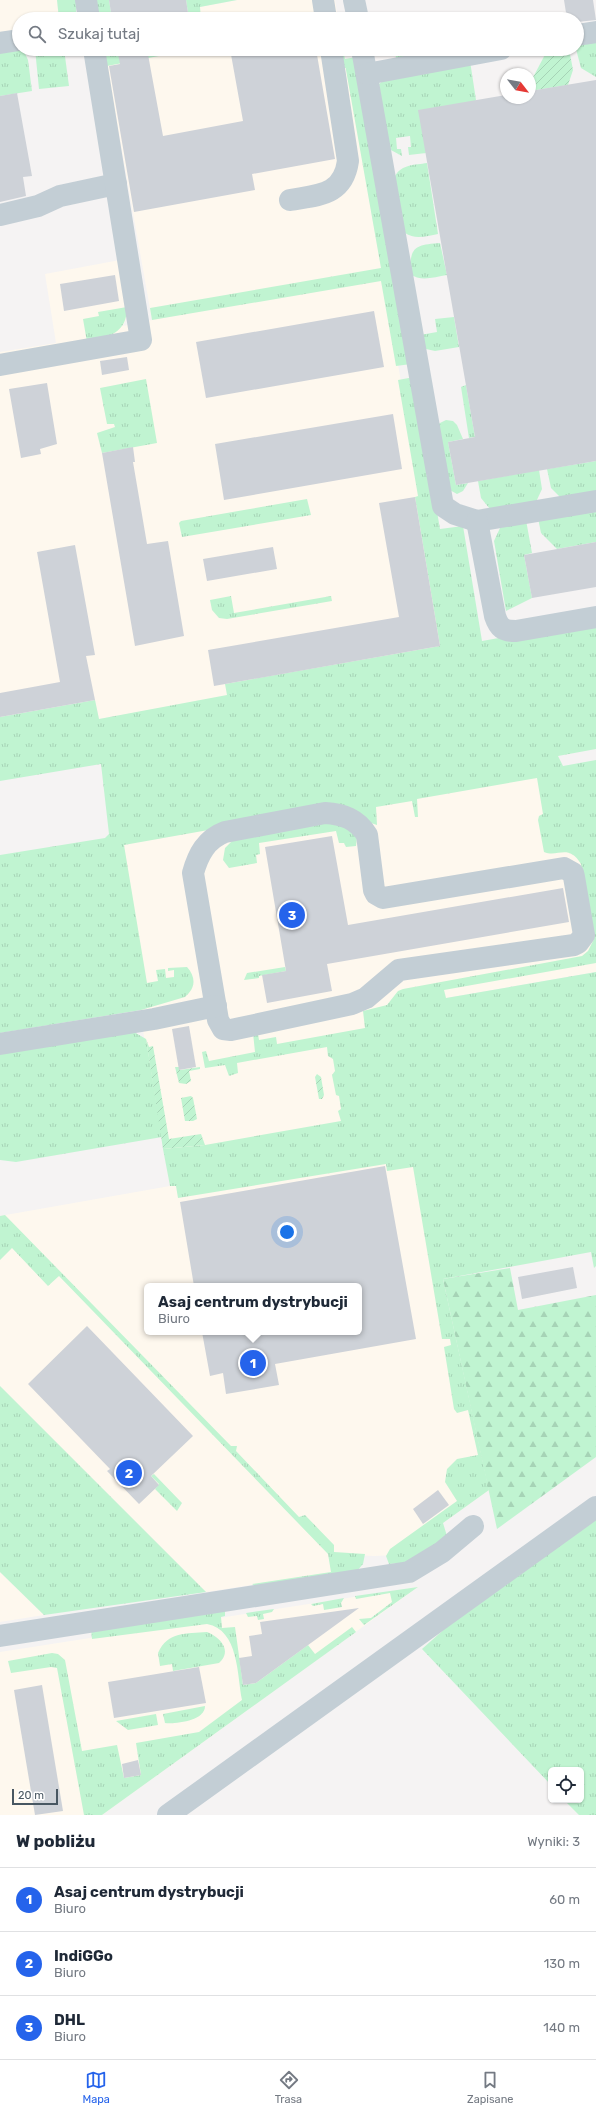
<!DOCTYPE html>
<html lang="pl">
<head>
<meta charset="utf-8">
<style>
  body { margin:0; font-family:Rubik,sans-serif; background:#f2f2f3; color:#1f2937 }
  .controls { position:absolute; right:12px; bottom:12px; display:grid; overflow:hidden; border-radius:6px; box-shadow:0 1px 3px #0004 }
  .controls button { width:36px; height:36px; display:grid; place-items:center; padding:0; border:0; border-bottom:1px solid #e0e1e3; background:#fff; color:#1f2937; font:20px sans-serif }
  .compass { position:absolute; left:500px; top:68px; width:36px; height:36px; border-radius:50%; background:#fff; box-shadow:0 1px 3px #0004; rotate:121deg }
  .scale { position:absolute; left:12px; bottom:10px; width:46px; box-sizing:border-box; padding-left:4px; border:2px solid #485762; border-top:0; font-size:11px; line-height:14px; white-space:nowrap; color:#485762; -webkit-text-stroke:3px #fff; paint-order:stroke }
  .you { position:absolute; left:287px; top:1232px; width:14px; height:14px; margin:-10px; border:3px solid #fff; border-radius:50%; background:#1a73e8; box-shadow:0 0 0 6px #1a73e833 }
  .badge { display:grid; place-items:center; width:26px; height:26px; border-radius:50%; background:#2563eb; color:#fff; font-size:13px; font-weight:700 }
  .pin { position:absolute; translate:-50% -50%; border:2px solid #fff; box-shadow:0 1px 4px #0006 }
  .popup { position:absolute; left:144px; top:1283px; width:218px; height:52px; box-sizing:border-box; display:grid; place-content:center; border-radius:6px; background:#fff; filter:drop-shadow(0 1px 3px #0005); font-size:13px; white-space:nowrap; color:#747a83 }
  .popup b { font-size:15px; color:#1f2937 }
  .popup::after { content:''; position:absolute; left:50%; top:100%; margin-left:-8px; border:8px solid transparent; border-top-color:#fff }
  .list { margin:0; padding:0; list-style:none }
  h2 { display:flex; justify-content:space-between; align-items:center; height:52px; margin:0; padding:0 16px; font-size:17px }
  h2 small { font-size:13px; font-weight:400; color:#747a83 }
  .list li { display:grid; grid-template-columns:26px 1fr auto; gap:12px; align-items:center; box-sizing:border-box; height:64px; padding:0 16px; border-top:1px solid #e0e1e3 }
  .list b { display:block; font-size:15px; white-space:nowrap }
  .list p { margin:0; font-size:13px; white-space:nowrap; color:#747a83 }
  .list em { font-size:13px; font-style:normal; color:#747a83 }
  .icon { flex:none; width:22px; height:22px; fill:none; stroke:currentColor; stroke-width:2; stroke-linecap:round; stroke-linejoin:round }
  .map { position:relative; flex:none; width:596px; height:1815px; overflow:hidden }
  .search { position:absolute; background:#fff; box-shadow:0 1px 3px #0004; left:12px; right:12px; top:12px; height:44px; display:flex; align-items:center; gap:10px; box-sizing:border-box; padding:0 14px; border-radius:22px; color:#747a83; font-size:15px }
  .sheet { height:244px; background:#fff }
  nav { display:flex; justify-content:space-around; align-items:center; box-sizing:border-box; height:56px; border-top:1px solid #e0e1e3; background:#fff; font-size:11px; color:#747a83 }
  nav a { display:grid; justify-items:center; gap:2px }
  nav .on { color:#2563eb }
  .map>svg:first-child { display:block }
  .commercial { fill:#fef8ee; fill-rule:evenodd }
  .grass { fill:url(#grass-tufts) }
  .forest { fill:url(#forest-firs) }
  .garden { fill:url(#garden-furrows) }
  .building { fill:#ced2d8 }
  .lines { fill:none; stroke-linecap:round; stroke-linejoin:round }
  .minor { stroke:#c3ced5; stroke-width:22 }
</style>
</head>
<body>
<div class="map">
<svg width="596" height="1815" viewBox="0 0 596 1815">
  <defs>
    <pattern id="grass-tufts" width="24" height="20" patternUnits="userSpaceOnUse"><rect width="24" height="20" fill="#c0f4d1"/><path d="M3 7l-1-3M5 7V3M7 7l1-3M15 17l-1-3M17 17v-4M19 17l1-3" fill="none" stroke="#a6d3b6"/></pattern>
    <pattern id="forest-firs" width="22" height="20" patternUnits="userSpaceOnUse"><rect width="22" height="20" fill="#c0f4d1"/><path d="M5 1l3.5 6h-7zM16 11l3.5 6h-7z" fill="#a6d3b6"/></pattern>
    <pattern id="garden-furrows" width="10" height="10" patternUnits="userSpaceOnUse"><rect width="10" height="10" fill="#c0f4d1"/><path d="M-1 1l2-2M0 10L10 0M9 11l2-2" fill="none" stroke="#a6d3b6"/></pattern>
  </defs>
  <rect width="100%" height="100%" fill="#f5f3f3"/>
  <g class="commercial">
    <path d="M0 0H57L59 19H19V35L0 38Z"/>
    <path d="M237 0H335L338 19H199V7Z"/>
    <path d="M180 49H343L449 657 99 719 95 700 0 717V352L56 343 45 274 120 260 127 317 123 326 152 320 106 61Z"/>
    <path d="M557 756 596 903V972L446 998 412 1146 489 1490 398 1555 374 1556 332 1554 347 1570 206 1592 0 1386V1216L170 1186 109 835ZM147 1286H359V1332H147Z"/>
    <path d="M0 1572 44 1615 0 1622Z"/>
    <path d="M418 1587 102 1815H0V1652Z"/>
  </g>
  <g class="grass">
    <path d="M57 0H76C78 15 75 19 59 19Z"/>
    <path d="M95 0H109L112 19H99Z"/>
    <path d="M186 0H237L200 7 201 19H189Z"/>
    <path d="M421 13 422 19H383Z"/>
    <path d="M596 39V77L581 68 576 49 577 42Z"/>
    <path d="M0 48 23 49 28 60 32 91 0 96Z"/>
    <path d="M35 49H64L69 86 39 89Z"/>
    <path d="M104 49H195L107 66Z"/>
    <path d="M339 49H343L345 59 356 57 411 364 396 366 381 281 152 320 150 308 381 268 346 70V68L342 69Z"/>
    <path d="M403 49H427L428 51 451 49 396 58 395 50Z"/>
    <path d="M470 61 476 100 426 153 409 155 408 147H411L410 136 396 138 397 149H401L402 156 389 149 379 84 389 76Z"/>
    <path d="M427 163 438 234C427 236 415 240 405 233L395 176C402 164 415 165 427 163Z"/>
    <path d="M440 243 447 275C434 277 421 282 410 274 410 247 414 245 440 243Z"/>
    <path d="M127 307C127 334 109 336 87 342L83 319 99 316 98 312Z"/>
    <path d="M454 317 459 347 435 351 426 349 420 335 437 332 435 319Z"/>
    <path d="M414 377 440 529 463 526 482 641 596 621V749L558 756 563 766 596 760V963L444 990 446 998 596 972V1266L594 1268 591 1252 443 1279 489 1490 443 1523 447 1536 414 1562 389 1564 386 1556 390 1549 457 1501 445 1482 447 1469 457 1459 478 1455 468 1410 457 1413 454 1409 444 1347 451 1345 450 1339H442L413 1167 387 1171 386 1164 178 1198 176 1186H170L163 1149 205 1145 341 1121 338 1111 341 1109 339 1096 336 1095 332 1075 335 1071 333 1059 328 1056 327 1047 237 1063 238 1073 229 1076 225 1065 205 1068 202 1052 206 1051 209 1061 255 1052 253 1033 257 1029 259 1040 276 1037 277 1044 365 1028 363 1011 387 1005 398 991 403 989 582 956 588 951 594 939 581 864C568 843 558 858 544 852L538 820 539 816 543 814 537 778 417 799 418 817H415L412 801 376 807 377 825 368 822 214 829 124 845 147 983 158 981 156 970 165 969 166 978 174 977V970L168 971V968L187 967C196 977 196 988 185 997L141 1010 0 1033V855L105 838 109 834 101 764 0 781V717L95 700 99 719 227 695 225 684 440 646 415 497 418 496 398 380Z"/>
    <path d="M146 379 157 443 102 453 97 433 115 427 114 424H107L100 388Z"/>
    <path d="M466 385 475 437 469 438 461 387Z"/>
    <path d="M446 420 453 421 457 425 463 439 448 442 456 485 468 483 463 491 457 494 448 489 438 424Z"/>
    <path d="M596 461V494L560 497 551 488 547 469Z"/>
    <path d="M539 470 542 489 536 502 490 509 481 498 478 481Z"/>
    <path d="M307 499 311 515 182 537 179 523 181 521Z"/>
    <path d="M596 508V542L557 549 541 533 538 518Z"/>
    <path d="M526 520 532 553 524 555 532 598 506 611 494 541 500 528Z"/>
    <path d="M231 596 234 613 331 596 332 601 227 619 219 618 212 610 210 600Z"/>
    <path d="M343 821 357 838 356 846 346 847 344 843H339L336 831 259 843 260 854 256 855 257 863 229 868 223 860 225 848 238 835Z"/>
    <path d="M285 967 286 971 259 976V978L244 980 247 973Z"/>
    <path d="M134 1032 146 1039 162 1137 16 1162 0 1160V1053Z"/>
    <path d="M5 1215 231 1446H237L236 1451 299 1517 305 1515 334 1545V1552L365 1554 363 1564 356 1572 262 1590 252 1584 331 1572 328 1554 59 1276 48 1286 12 1248 0 1260V1216Z"/>
    <path d="M0 1386 206 1592 44 1615 0 1572Z"/>
    <path d="M154 1474 182 1503 177 1511 155 1489 159 1484 151 1476Z"/>
    <path d="M596 1516V1815H579L564 1800H581V1770H551V1785L422 1649 476 1601Z"/>
    <path d="M418 1587 364 1625 359 1619 371 1618 392 1602 390 1593 356 1599 355 1596Z"/>
    <path d="M344 1598 341 1603 342 1607 324 1610 323 1604 313 1606 311 1604Z"/>
    <path d="M274 1609 272 1612 263 1614 264 1619 258 1620 257 1616 248 1617 246 1613Z"/>
    <path d="M225 1610V1616L221 1617 222 1628 235 1627 243 1685 256 1683 308 1645 315 1654 352 1627 356 1632 102 1815H84L57 1668 51 1667 11 1673 8 1661 52 1653 58 1654 65 1660 82 1751 117 1745 124 1778 141 1775 136 1743 199 1732 242 1700C237 1675 239 1630 207 1624L92 1639 91 1629Z"/>
    <path d="M207 1632C220 1637 233 1651 219 1663L173 1671 172 1664 160 1666 158 1653C168 1631 186 1634 207 1632Z"/>
    <path d="M205 1706C205 1721 176 1724 165 1723L163 1714Z"/>
    <path d="M156 1714 158 1725 128 1730 116 1721Z"/>
  </g>
  <path class="forest" d="M510 1268 518 1310 596 1295V1457L497 1529 443 1279Z"/>
  <g class="garden">
    <path d="M548 49H569L573 70 568 85 530 91V83Z"/>
    <path d="M146 1039 149 1047 153 1046 169 1139 201 1134 205 1145 163 1149Z"/>
    <path d="M175 1067H179L180 1070 200 1067V1069L189 1071 191 1081 186 1084 179 1083Z"/>
    <path d="M317 1074 321 1077 324 1095 322 1099H319L315 1077Z"/>
    <path d="M191 1096 193 1098 197 1119 193 1121H185L181 1098Z"/>
  </g>
  <g class="building">
    <path d="M109 0H186L189 19H112Z"/>
    <path d="M564 0H593L596 20 577 22V19H567Z"/>
    <path d="M117 49H147L163 136 243 121 230 49H316L335 159 252 174 255 190 134 212 109 66 120 64Z"/>
    <path d="M596 80V461L456 485 448 442 475 437 418 110 506 95V98H530V91Z"/>
    <path d="M17 93 32 176 23 177 26 196 0 202V96Z"/>
    <path d="M115 275 119 301 64 311 60 284Z"/>
    <path d="M374 311 384 367 206 398 196 342Z"/>
    <path d="M127 357 129 370 102 375 100 361Z"/>
    <path d="M47 383 57 444 40 449 41 454 21 458 9 389Z"/>
    <path d="M393 414 402 469 224 500 215 444Z"/>
    <path d="M133 447 135 462H133L147 544 168 541 184 636 135 646 102 453Z"/>
    <path d="M415 497 440 646 214 686 208 650 399 617 379 503Z"/>
    <path d="M596 542V587L532 598 524 555Z"/>
    <path d="M75 545 95 655 86 656 95 700 0 717V693L60 682 37 552Z"/>
    <path d="M273 547 277 569 207 581 203 559Z"/>
    <path d="M332 836 348 925 563 888 569 922 327 964 332 991 267 1003 262 975 286 971 265 847Z"/>
    <path d="M189 1026 196 1067 179 1070 172 1029Z"/>
    <path d="M385 1166 416 1339 275 1364 279 1385 226 1394 223 1373 210 1376 202 1332H359V1286H194L180 1202Z"/>
    <path d="M573 1267 577 1288 522 1299 518 1277Z"/>
    <path d="M87 1326 193 1436 151 1476 159 1485 139 1504 107 1471 110 1469 28 1384Z"/>
    <path d="M438 1490 449 1505 423 1524 413 1509Z"/>
    <path d="M359 1608 256 1683 243 1685 239 1658 252 1656 249 1636 262 1634 260 1622Z"/>
    <path d="M199 1667 206 1703 114 1718 108 1682Z"/>
    <path d="M42 1685 63 1811 35 1815 14 1690Z"/>
    <path d="M138 1760 141 1775 124 1778 122 1764Z"/>
  </g>
  <g class="lines">
    <g class="minor">
      <path d="M86 0 89 19"/>
      <path d="M323 0 326 19"/>
      <path d="M354 0 358 19"/>
      <path d="M577 35 596 32"/>
      <path d="M0 43 19 40"/>
      <path d="M362 49 443 506 455 514 477 521 596 501"/>
      <path d="M367 74 501 49"/>
      <path d="M290 200C318 195 343 196 348 161L331 49"/>
      <path d="M0 215 38 206 60 196 116 184"/>
      <path d="M0 365 141 340 94 49"/>
      <path d="M477 521 495 616C499 628 503 631 516 631L596 617"/>
      <path d="M325 813C343 814 357 819 367 835L374 890 376 894 383 898 564 868 573 873 574 877 584 935 578 943 574 945 399 970 366 998 352 1004 231 1030 223 1029 218 1020 193 873C198 855 206 839 225 832Z"/>
      <path d="M0 1044 154 1019 216 1006"/>
      <path d="M0 1636 409 1572 442 1552 473 1526"/>
      <path d="M168 1815 596 1507"/>
    </g>
  </g>
</svg>
<div class="controls">
<button><svg class="icon" aria-label="locate" viewBox="0 0 24 24"><circle cx="12" cy="12" r="6"/><path d="M12 2v4M12 18v4M2 12h4M18 12h4"/></svg></button>
</div>
<svg class="compass" viewBox="-18 -18 36 36"><path d="M0-13l5 13h-10z" fill="#e53935"/><path d="M0 13l5-13h-10z" fill="#747a83"/></svg>
<div class="scale">20 m</div>
<div class="you"></div>
<div class="pin badge" style="left:253px;top:1363px">1</div>
<div class="popup"><b>Asaj centrum dystrybucji</b>Biuro</div>
<div class="pin badge" style="left:129px;top:1473px">2</div>
<div class="pin badge" style="left:292px;top:915px">3</div>
<div class="search"><svg class="icon" aria-label="search" viewBox="0 0 24 24"><circle cx="10" cy="10" r="6"/><path d="M15 15l6 6"/></svg>Szukaj tutaj</div>
</div>
<section class="sheet">
<h2>W pobliżu<small>Wyniki: 3</small></h2>
<ul class="list">
<li><span class="badge">1</span><div><b>Asaj centrum dystrybucji</b><p>Biuro</p></div><em>60 m</em></li>
<li><span class="badge">2</span><div><b>IndiGGo</b><p>Biuro</p></div><em>130 m</em></li>
<li><span class="badge">3</span><div><b>DHL</b><p>Biuro</p></div><em>140 m</em></li>
</ul>
</section>
<nav>
<a class="on"><svg class="icon" aria-label="map" viewBox="0 0 24 24"><path d="M3 6l6-2 6 2 6-2v14l-6 2-6-2-6 2zM9 4v14M15 6v14"/></svg>Mapa</a>
<a><svg class="icon" aria-label="directions" viewBox="0 0 24 24"><path d="M12 3l9 9-9 9-9-9zM9 14v-3h6M13 9l2 2-2 2"/></svg>Trasa</a>
<a><svg class="icon" aria-label="saved" viewBox="0 0 24 24"><path d="M7 4h10v16l-5-4-5 4z"/></svg>Zapisane</a>
</nav>
</body>
</html>
